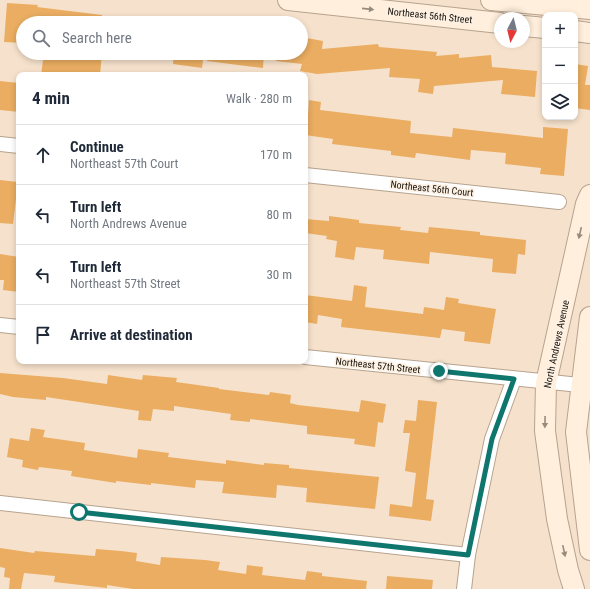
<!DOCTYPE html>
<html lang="en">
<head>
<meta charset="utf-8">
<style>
  body { margin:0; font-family:"Roboto Condensed",sans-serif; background:#f2f2f3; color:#1f2937 }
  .controls { position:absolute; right:12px; top:12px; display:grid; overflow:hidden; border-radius:8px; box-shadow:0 2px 6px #0003 }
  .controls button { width:36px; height:36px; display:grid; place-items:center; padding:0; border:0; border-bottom:1px solid #e0e1e3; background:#fff; color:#1f2937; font:20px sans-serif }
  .compass { position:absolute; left:494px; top:12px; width:36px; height:36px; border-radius:50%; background:#fff; box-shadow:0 2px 6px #0003; rotate:187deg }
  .stop { position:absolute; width:12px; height:12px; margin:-9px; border:3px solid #0f766e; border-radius:50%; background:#fff }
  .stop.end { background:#0f766e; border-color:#fff; box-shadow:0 1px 4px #0008 }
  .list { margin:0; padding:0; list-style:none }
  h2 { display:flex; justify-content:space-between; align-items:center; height:52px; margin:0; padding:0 16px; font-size:17px }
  h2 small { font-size:13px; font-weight:400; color:#747a83 }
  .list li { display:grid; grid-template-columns:26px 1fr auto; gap:12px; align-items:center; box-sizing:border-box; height:60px; padding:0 16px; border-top:1px solid #e0e1e3 }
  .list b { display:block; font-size:15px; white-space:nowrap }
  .list p { margin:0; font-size:13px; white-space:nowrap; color:#747a83 }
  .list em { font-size:13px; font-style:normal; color:#747a83 }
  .icon { flex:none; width:22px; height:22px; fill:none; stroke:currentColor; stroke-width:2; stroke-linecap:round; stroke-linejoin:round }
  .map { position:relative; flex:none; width:590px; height:589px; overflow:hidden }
  .search { position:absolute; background:#fff; box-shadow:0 2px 6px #0003; left:16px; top:16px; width:292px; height:44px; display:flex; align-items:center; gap:10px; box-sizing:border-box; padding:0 14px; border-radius:22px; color:#747a83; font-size:15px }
  .panel { position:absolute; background:#fff; box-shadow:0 2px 6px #0003; left:16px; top:72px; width:292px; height:292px; border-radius:8px }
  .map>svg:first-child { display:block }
  .building { fill:#eaad62 }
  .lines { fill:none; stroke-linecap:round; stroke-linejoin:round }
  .street-casing { stroke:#b6a38e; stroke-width:16 }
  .secondary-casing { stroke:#b6a38e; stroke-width:22 }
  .street { stroke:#fff; stroke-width:14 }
  .secondary { stroke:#ffefdc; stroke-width:20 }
  .oneway { fill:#978b7d }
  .route { stroke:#0f766e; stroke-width:5 }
  .labels { text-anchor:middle; stroke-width:3.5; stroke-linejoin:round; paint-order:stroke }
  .street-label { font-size:10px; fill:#171109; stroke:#fdf1e3 }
</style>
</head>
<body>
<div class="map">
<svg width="590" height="589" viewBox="0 0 590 589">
  <rect width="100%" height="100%" fill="#f6e2cc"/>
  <g class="building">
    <path d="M7 3 38 5 37 7 102 15 101 23H23V43L4 42Z"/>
    <path d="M301 37 323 41 322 49 378 44 379 47 437 52 436 56 459 54V58L491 55 492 67 537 71 535 97 501 94 503 80 434 86 433 94 418 92 420 79 389 77 390 68 317 74 300 71 302 64 276 61 277 53H301Z"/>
    <path d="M44 53H102L100 75H41Z"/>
    <path d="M174 53H204L202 68 173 64Z"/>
    <path d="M208 53H264L263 68 207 61Z"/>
    <path d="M575 64 588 66 585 85H590V110L575 108Z"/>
    <path d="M0 81 19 83V112L0 110Z"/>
    <path d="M309 100 321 102 320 110 411 121 410 133 452 137 453 128 543 138V127L568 129 564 176 540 174 541 168 505 164 506 153 471 150 470 160 416 153 415 158 391 155V151L332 144 333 139 305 135V115H308Z"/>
    <path d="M0 180 18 182 13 224 0 223Z"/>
    <path d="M329 216 359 220V223L401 227 400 230 428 233 429 227 450 229 480 232V235L526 240 525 255 518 254 516 274 492 272 493 259 430 252 429 264 383 259 384 250 356 247 354 260 335 257 337 241 326 239 327 236 305 233V219L329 221Z"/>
    <path d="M0 254 19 257V292L3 290 4 280H0Z"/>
    <path d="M354 285 367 287 365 307 423 314 424 307 444 310 446 297 459 299 458 303 496 309 490 344 464 341 465 332 442 329 440 338 341 327 342 319 318 315 317 324 305 322V295L352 301Z"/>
    <path d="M0 373 63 378 107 384 108 375 142 380 143 375 177 378 176 382 219 388V389L269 395 270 392 291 395 290 403 298 405 359 412 361 400 386 404 383 423 378 422 375 447 354 444 355 439 307 434V426L250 419V422L230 420 231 414 174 406V411L153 409 151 421 138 420 139 411 46 397V400L13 397 0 394Z"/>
    <path d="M418 400 437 402 426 499 434 500 431 521 389 516 390 504 412 507 416 473 405 471 410 433H403L405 420 416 421Z"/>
    <path d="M31 428 45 430 43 437 85 443 84 450 137 458 138 449 169 453 168 457 226 464V460L264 465V463L289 465V468L379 477 375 509 306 502 307 488 277 485 276 498 222 493 224 482 196 480 195 488 151 483V485L116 481V483L71 476 72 471 39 467 38 470 22 467 23 460 7 457 10 438 29 441Z"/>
    <path d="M0 548 34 553 35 551 95 556 96 549 121 551 137 553 136 561 160 565 161 557 205 560 220 562 218 570 246 574 247 565 263 567 262 575 305 580 307 571 322 573V576L367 581 366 589H133L107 585V588L54 582 55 576 24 573 21 589H9L10 578 4 577 5 568 0 567Z"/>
    <path d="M387 576 433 580 432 589H386Z"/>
  </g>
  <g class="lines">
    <g class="street-casing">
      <g id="street">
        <path d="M0 144 19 146"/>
        <path d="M305 175 559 202"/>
        <path d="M0 325 19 327"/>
        <path d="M305 357 590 386"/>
        <path d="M0 503 468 555"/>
        <path d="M464 589 468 555 492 439 514 379"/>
      </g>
    </g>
    <g class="secondary-casing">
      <g id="secondary">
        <path d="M288 0 500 23"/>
        <path d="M491 0 590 9"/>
        <path d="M524 26 545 28"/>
        <path d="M575 31 590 33"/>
        <path d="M590 317 576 432 590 550"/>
        <path d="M574 589 568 570 557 519 545 431 546 383 586 204 590 195"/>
      </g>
    </g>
    <use href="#street" class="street"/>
    <use href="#secondary" class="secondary"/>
  </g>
  <defs><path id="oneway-solid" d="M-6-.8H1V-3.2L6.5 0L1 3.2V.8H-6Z"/></defs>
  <g class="oneway">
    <use href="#oneway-solid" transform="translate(368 9) rotate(6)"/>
    <use href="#oneway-solid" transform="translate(580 233) rotate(103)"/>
    <use href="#oneway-solid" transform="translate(545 422) rotate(91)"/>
    <use href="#oneway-solid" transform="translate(564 551) rotate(78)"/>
  </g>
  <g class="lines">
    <path class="route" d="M79 512 468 555 492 439 514 379 439 371"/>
  </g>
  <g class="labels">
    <g class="street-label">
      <text transform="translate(430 15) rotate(6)" y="4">Northeast 56th Street</text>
      <text transform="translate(432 188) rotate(6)" y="4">Northeast 56th Court</text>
      <text transform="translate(556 344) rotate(-78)" y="4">North Andrews Avenue</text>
      <text transform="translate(378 365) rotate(6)" y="4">Northeast 57th Street</text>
    </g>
  </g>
</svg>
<div class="controls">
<button>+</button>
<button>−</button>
<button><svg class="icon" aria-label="layers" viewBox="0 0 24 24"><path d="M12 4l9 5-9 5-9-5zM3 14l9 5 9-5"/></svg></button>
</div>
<svg class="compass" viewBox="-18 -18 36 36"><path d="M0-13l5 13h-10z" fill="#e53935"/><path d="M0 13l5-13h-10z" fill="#747a83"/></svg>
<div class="stop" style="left:79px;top:512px"></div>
<div class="stop end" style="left:439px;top:371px"></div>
<div class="search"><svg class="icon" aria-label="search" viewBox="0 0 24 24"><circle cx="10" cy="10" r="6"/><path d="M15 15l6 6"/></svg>Search here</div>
<section class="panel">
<h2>4 min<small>Walk · 280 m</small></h2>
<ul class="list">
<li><svg class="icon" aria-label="ahead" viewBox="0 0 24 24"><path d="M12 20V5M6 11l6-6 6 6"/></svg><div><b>Continue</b><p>Northeast 57th Court</p></div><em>170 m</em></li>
<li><svg class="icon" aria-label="left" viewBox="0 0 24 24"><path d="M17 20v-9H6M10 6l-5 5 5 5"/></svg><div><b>Turn left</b><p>North Andrews Avenue</p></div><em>80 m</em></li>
<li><svg class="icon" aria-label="left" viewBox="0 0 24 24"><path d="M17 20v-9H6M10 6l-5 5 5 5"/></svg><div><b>Turn left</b><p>Northeast 57th Street</p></div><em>30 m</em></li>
<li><svg class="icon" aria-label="arrive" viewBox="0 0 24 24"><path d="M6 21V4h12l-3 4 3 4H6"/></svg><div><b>Arrive at destination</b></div></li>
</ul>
</section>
</div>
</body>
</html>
